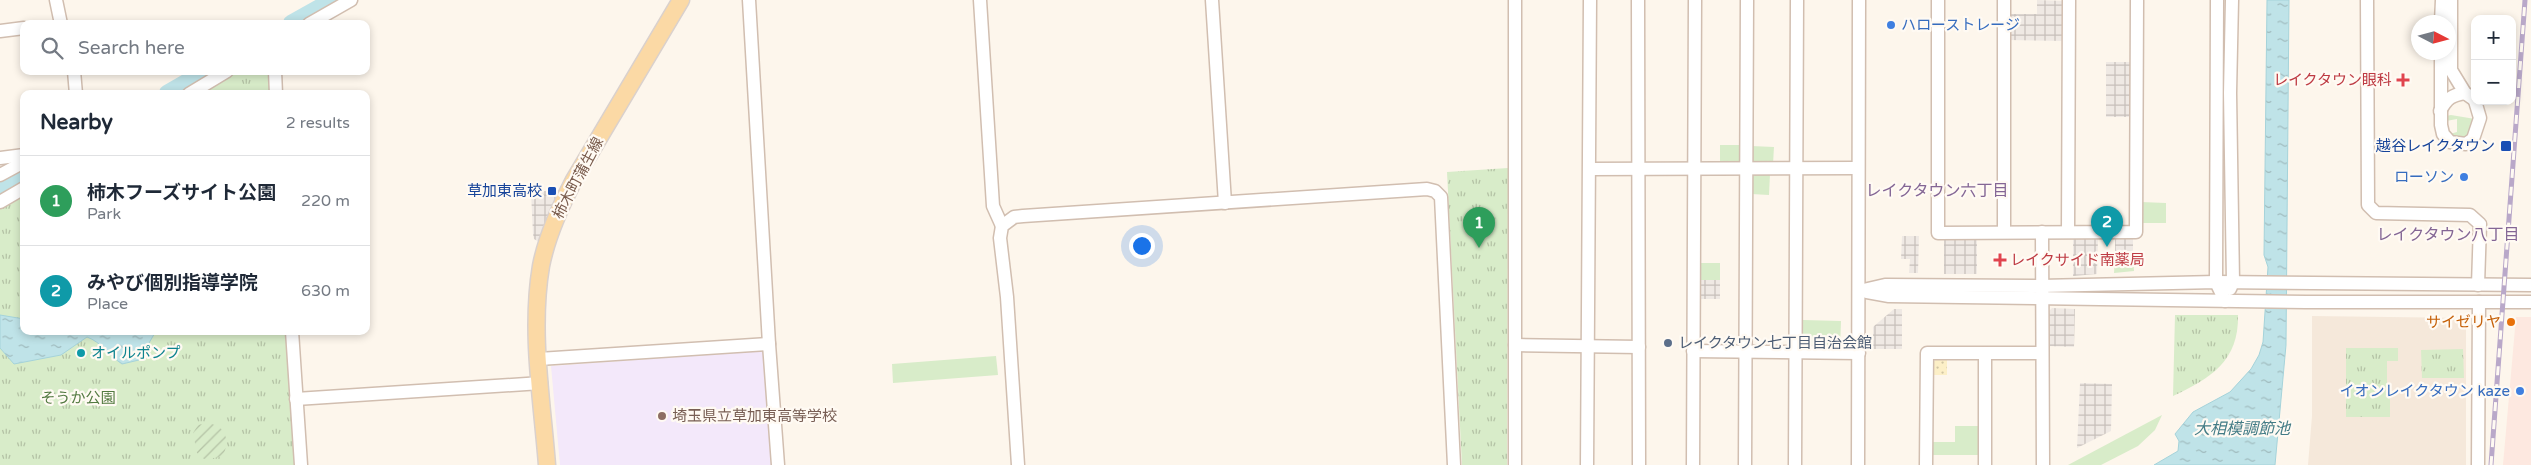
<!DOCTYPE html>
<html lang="en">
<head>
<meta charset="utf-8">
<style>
  body { margin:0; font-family:"Varela Round","Noto Sans JP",sans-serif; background:#f2f2f3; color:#1f2937 }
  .controls { position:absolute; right:15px; top:15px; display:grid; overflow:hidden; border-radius:10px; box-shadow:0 2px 8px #0003 }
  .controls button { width:45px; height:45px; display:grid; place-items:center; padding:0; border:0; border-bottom:1px solid #e0e1e3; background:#fff; color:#1f2937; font:25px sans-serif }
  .compass { position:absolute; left:2411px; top:15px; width:45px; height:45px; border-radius:50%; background:#fff; box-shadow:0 2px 8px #0003; rotate:96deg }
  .you { position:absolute; left:1141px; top:245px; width:18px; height:18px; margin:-12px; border:4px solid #fff; border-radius:50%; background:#1a73e8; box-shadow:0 0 0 8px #1a73e833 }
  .badge { display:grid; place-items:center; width:32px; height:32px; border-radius:50%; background:#1a73e8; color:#fff; font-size:16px; font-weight:700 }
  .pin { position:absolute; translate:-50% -41px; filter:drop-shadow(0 1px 2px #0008) }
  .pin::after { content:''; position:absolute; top:26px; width:18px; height:15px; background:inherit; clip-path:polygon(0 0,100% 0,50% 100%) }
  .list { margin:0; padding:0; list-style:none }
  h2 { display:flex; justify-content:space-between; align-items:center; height:65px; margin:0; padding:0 20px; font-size:21px }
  h2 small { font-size:16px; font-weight:400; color:#747a83 }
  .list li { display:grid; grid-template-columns:32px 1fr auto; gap:15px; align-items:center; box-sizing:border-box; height:90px; padding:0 20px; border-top:1px solid #e0e1e3 }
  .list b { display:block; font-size:19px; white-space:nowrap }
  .list p { margin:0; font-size:16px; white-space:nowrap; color:#747a83 }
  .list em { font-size:16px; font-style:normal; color:#747a83 }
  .icon { flex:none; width:28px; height:28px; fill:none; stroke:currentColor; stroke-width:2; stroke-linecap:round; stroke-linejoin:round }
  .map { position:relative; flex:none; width:2531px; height:465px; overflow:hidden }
  .search { position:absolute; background:#fff; box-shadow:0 2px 8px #0003; left:20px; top:20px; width:350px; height:55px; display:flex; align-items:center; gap:12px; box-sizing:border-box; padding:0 18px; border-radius:10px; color:#747a83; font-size:19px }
  .panel { position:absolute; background:#fff; box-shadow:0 2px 8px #0003; left:20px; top:90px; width:350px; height:245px; border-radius:10px }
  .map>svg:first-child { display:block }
  .residential { fill:#f5e8da }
  .commercial { fill:#fde8e0 }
  .industrial { fill:url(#industrial-grid) }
  .education { fill:#f3e8fa }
  .grass { fill:#d8ecc9 }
  .sand { fill:url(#sand-dots) }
  .park { fill:url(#park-tufts) }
  .garden { fill:url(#garden-furrows) }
  .water { fill:url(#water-ripples); stroke:#a5d3da }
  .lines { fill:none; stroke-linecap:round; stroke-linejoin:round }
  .stream { stroke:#a5d3da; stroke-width:3 }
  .river { stroke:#bfe3e8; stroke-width:19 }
  .minor-casing { stroke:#d1beb0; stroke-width:15 }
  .major-casing { stroke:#dad1cd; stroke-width:19 }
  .minor { stroke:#fff; stroke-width:12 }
  .major { stroke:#fbd9a5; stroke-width:16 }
  .rail-casing { stroke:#b9a8c9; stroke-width:5 }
  .rail { stroke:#fffaf3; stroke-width:3; stroke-dasharray:9; stroke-linecap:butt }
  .shop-dot { fill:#3f7fe0; stroke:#fffaf3; stroke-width:2 }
  .health-dot { fill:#e0444e; stroke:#fffaf3; stroke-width:2 }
  .transit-dot { fill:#1a4fb4; stroke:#fffaf3; stroke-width:2 }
  .food-dot { fill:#e8710a; stroke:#fffaf3; stroke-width:2 }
  .service-dot { fill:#5c6f8a; stroke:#fffaf3; stroke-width:2 }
  .culture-dot { fill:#0f9aa8; stroke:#fffaf3; stroke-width:2 }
  .education-dot { fill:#8d6e63; stroke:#fffaf3; stroke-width:2 }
  .labels { text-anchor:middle; stroke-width:4.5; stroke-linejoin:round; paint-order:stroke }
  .shop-label { font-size:15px; fill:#366cbe; stroke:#fffaf3; text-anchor:end }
  .health-label { font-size:15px; fill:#be3a42; stroke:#fffaf3; text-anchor:end }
  .transit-label { font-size:15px; fill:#164399; stroke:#fffaf3; text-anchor:end }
  .street-label { font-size:15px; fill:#7a5c4d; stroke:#fffaf3 }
  .food-label { font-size:15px; fill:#c56008; stroke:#fffaf3; text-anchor:end }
  .service-label { font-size:15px; fill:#4e5e75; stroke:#fffaf3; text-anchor:start }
  .culture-label { font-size:15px; fill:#0d838f; stroke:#fffaf3; text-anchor:start }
  .park-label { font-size:15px; fill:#537a41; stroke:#fffaf3 }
  .education-label { font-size:15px; fill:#785e54; stroke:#fffaf3; text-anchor:start }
  .neighbourhood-label { font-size:16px; fill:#846695; stroke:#fffaf3 }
  .water-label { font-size:16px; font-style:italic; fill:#437c86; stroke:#fffaf3 }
</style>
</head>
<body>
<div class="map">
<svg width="2531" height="465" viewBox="0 0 2531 465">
  <defs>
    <pattern id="industrial-grid" width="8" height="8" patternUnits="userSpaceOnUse" patternTransform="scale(1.25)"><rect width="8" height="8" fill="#efe9e4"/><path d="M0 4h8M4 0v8" fill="none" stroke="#c7c0bb"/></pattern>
    <pattern id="sand-dots" width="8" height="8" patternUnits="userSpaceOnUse" patternTransform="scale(1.25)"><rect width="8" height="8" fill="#fcefc7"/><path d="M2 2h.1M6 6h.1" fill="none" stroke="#d1c5a4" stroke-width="1.8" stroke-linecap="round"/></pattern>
    <pattern id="park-tufts" width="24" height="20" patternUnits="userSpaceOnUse" patternTransform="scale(1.25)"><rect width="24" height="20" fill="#d8ecc9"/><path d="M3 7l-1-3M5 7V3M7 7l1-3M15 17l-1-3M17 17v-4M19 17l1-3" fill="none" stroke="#b4c2a5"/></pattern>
    <pattern id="garden-furrows" width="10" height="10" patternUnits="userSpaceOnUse" patternTransform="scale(1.25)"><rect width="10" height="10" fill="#d8ecc9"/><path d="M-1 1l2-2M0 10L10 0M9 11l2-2" fill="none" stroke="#b4c2a5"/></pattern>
    <pattern id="water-ripples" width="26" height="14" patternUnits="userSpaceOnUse" patternTransform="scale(1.25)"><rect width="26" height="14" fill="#bfe3e8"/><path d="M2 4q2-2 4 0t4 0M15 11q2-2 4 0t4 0" fill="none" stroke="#a0bbbe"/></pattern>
  </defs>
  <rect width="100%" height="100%" fill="#fdf6ec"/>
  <path class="residential" d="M2312 316 2466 318V465H2308L2312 416Z"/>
  <path class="commercial" d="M2516 317H2531V465H2503Z"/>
  <g class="industrial">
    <path d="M2037 0 2065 1 2064 41 2009 40 2010 14H2037Z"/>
    <rect x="2106" y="62" width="24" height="55"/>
    <path d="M559 190 544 226 539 242 534 239 533 234 531 192Z"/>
    <path d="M1902 236H1919L1918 273H1909L1910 259H1901Z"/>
    <path d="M1977 236V274H1944V237Z"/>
    <path d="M2115 236 2133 237V256L2115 255Z"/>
    <path d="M2073 238H2098L2097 274 2073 276Z"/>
    <path d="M1701 280H1720V299H1700Z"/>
    <path d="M2052 308 2075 309 2074 347 2047 346 2048 312Z"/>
    <path d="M1894 309H1902V349H1873V327Z"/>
    <path d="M2080 383 2112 384 2111 431 2077 448Z"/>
  </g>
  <path class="education" d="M763 351 771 465H560L551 366Z"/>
  <g class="grass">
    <path d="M2451 115 2475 119 2466 139H2455L2450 134 2457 132V119L2446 121V116Z"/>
    <path d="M1720 145H1742L1741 160 1737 163H1720Z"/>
    <path d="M1751 146 1774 147 1773 164H1755L1750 158Z"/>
    <path d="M1757 174H1770L1769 195 1751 194 1752 177Z"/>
    <path d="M2141 202 2166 203V223H2140Z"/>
    <path d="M2115 255 2133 256 2134 271 2114 273Z"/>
    <rect x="1701" y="263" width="19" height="17"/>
    <path d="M1803 320 1841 321 1840 349 1802 347Z"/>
    <path d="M996 356 998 375 893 383 892 364Z"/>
    <path d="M2162 415 2155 430 2138 446 2101 465H2068Z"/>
    <path d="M1955 426H1979V455H1930L1931 442H1955Z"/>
  </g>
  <path class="sand" d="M1936 359H1947V375H1931V365Z"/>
  <g class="park">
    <path d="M236 71H270L272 94H197Z"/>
    <path d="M1508 168 1507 465H1462L1447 172Z"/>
    <path d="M24 194V331H288L297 465H0V208Z"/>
    <path d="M2175 315H2238C2239 361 2211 378 2173 396Z"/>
    <path d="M2346 348H2398V361H2387V394H2390V417H2346Z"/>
    <path d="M2463 349 2464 378H2422L2421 350Z"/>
  </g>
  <path class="garden" d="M207 423C226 425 231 441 222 457L204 459 197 453 193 433 198 425Z"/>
  <g class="water">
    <path d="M2267 0H2289L2286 345 2275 465H2154L2178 451 2179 441 2175 434 2193 412 2230 392 2251 369 2259 355 2263 342 2268 267 2264 255Z"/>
    <path d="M0 315 24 319V331H156L139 360 122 364C110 356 101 342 87 337L61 355 14 364 0 348Z"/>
  </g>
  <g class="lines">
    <path class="stream" d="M317 5 319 9"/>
    <g class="river">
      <path d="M292 24 335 0"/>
      <path d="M168 94 208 71"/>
      <path d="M0 188 24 174"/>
    </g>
    <g class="minor-casing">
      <g id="minor">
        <path d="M56 0 61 24"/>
        <path d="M749 0 769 344 778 465"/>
        <path d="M980 0 993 206 1002 226"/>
        <path d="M1212 0 1225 203"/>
        <path d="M1515 0V465"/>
        <path d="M1638 0 1639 465"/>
        <path d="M1938 0V233L2136 232 2137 0"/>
        <path d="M2217 0 2216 282 2225 301"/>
        <path d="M2367 0 2368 205 2376 213 2470 215 2480 224 2478 285"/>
        <path d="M2451 0V70L2465 93 2475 100"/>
        <path d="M2441 22 2442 0"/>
        <path d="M309 24 351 0"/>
        <path d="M0 31 24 28"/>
        <path d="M2441 52V125L2443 134 2450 142 2466 144 2473 139 2480 118 2475 101"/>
        <path d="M74 71 76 94"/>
        <path d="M275 71 276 94"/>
        <path d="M189 94 227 71"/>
        <path d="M2440 111C2447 98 2452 95 2465 93"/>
        <path d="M0 158 24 155"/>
        <path d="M1590 169 1858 168"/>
        <path d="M0 175 24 162"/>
        <path d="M0 202 24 188"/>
        <path d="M2068 231 2069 0"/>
        <path d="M2004 232V0"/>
        <path d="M2042 232 2043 465"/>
        <path d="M2230 289 2233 282 2230 93 2232 0"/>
        <path d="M1859 291 1885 285 2041 286 2216 282 2531 285"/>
        <path d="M1867 292 1889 296 2306 302H2531"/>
        <path d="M292 331 301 465"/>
        <path d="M1515 345 1639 347"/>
        <path d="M1693 351 1859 353"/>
        <path d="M539 359 769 344"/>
        <path d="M296 399 541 383"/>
        <path d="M1018 465 1007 297 1000 238 1002 226 1014 217 1023 216 1427 189 1435 191 1441 197 1454 465"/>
        <path d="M1587 465 1590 0"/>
        <path d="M1693 465 1695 0"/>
        <path d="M1745 465 1747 0"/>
        <path d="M1795 465 1797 0"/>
        <path d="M1858 465 1859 0"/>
        <path d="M1926 465 1927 353H2042"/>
        <path d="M1985 465V354"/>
        <path d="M2478 465 2479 302"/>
      </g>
    </g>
    <g class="major-casing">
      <path id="major" d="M547 465C542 400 530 331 541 266 547 235 560 207 574 180L681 0"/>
    </g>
    <use href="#minor" class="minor"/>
    <use href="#major" class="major"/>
    <g class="rail-casing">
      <path id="rail" d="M2491 465 2525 0"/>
    </g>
    <use href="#rail" class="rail"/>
  </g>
  <g class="shop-dot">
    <circle cx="1891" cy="25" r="5"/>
    <circle cx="2464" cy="177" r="5"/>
    <circle cx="2520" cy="391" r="5"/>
  </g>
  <g class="health-dot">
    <path d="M2400.5 72.5h5v5h5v5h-5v5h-5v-5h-5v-5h5z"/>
    <path d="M1997.5 252.5h5v5h5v5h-5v5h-5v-5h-5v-5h5z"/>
  </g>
  <g class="transit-dot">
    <rect x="2500" y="140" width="12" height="12" rx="2.5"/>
    <rect x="547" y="186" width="10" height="10" rx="2.5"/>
  </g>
  <circle class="food-dot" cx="2511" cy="322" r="5"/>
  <circle class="service-dot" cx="1668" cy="343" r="5"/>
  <circle class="culture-dot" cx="81" cy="353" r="5"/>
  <circle class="education-dot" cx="662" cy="416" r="5"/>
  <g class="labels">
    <g class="shop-label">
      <text x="1901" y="30" text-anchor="start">ハローストレージ</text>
      <text x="2454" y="182">ローソン</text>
      <text x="2510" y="396">イオンレイクタウン kaze</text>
    </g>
    <g class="health-label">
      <text x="2392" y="85">レイクタウン眼科</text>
      <text x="2010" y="265" text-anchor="start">レイクサイド南薬局</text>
    </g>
    <g class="transit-label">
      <text x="2495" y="151">越谷レイクタウン</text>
      <text x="542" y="196">草加東高校</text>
    </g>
    <g class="street-label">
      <text transform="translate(578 178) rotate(-62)" y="5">柿木町蒲生線</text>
    </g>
    <g class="food-label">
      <text x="2501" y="327">サイゼリヤ</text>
    </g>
    <g class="service-label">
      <text x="1678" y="348">レイクタウン七丁目自治会館</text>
    </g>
    <g class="culture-label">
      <text x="91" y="358">オイルポンプ</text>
    </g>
    <g class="park-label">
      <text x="78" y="403">そうか公園</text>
    </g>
    <g class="education-label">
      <text x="672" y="421">埼玉県立草加東高等学校</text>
    </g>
    <g class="neighbourhood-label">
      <text x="1937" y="196">レイクタウン六丁目</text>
      <text x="2448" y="240">レイクタウン八丁目</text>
    </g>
    <g class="water-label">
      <text x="2242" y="434">大相模調節池</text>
    </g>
  </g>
</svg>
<div class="controls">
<button>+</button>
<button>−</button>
</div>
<svg class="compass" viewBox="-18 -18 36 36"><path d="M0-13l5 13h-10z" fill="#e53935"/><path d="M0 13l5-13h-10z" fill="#747a83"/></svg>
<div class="you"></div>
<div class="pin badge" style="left:1479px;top:248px;background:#2e9e5b">1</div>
<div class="pin badge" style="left:2107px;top:247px;background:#0f9aa8">2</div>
<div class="search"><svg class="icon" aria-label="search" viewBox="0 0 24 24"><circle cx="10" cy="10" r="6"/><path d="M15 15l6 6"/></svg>Search here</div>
<section class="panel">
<h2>Nearby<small>2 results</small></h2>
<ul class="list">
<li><span class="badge" style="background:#2e9e5b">1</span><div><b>柿木フーズサイト公園</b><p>Park</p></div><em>220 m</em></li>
<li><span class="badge" style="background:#0f9aa8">2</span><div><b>みやび個別指導学院</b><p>Place</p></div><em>630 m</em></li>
</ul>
</section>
</div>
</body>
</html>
